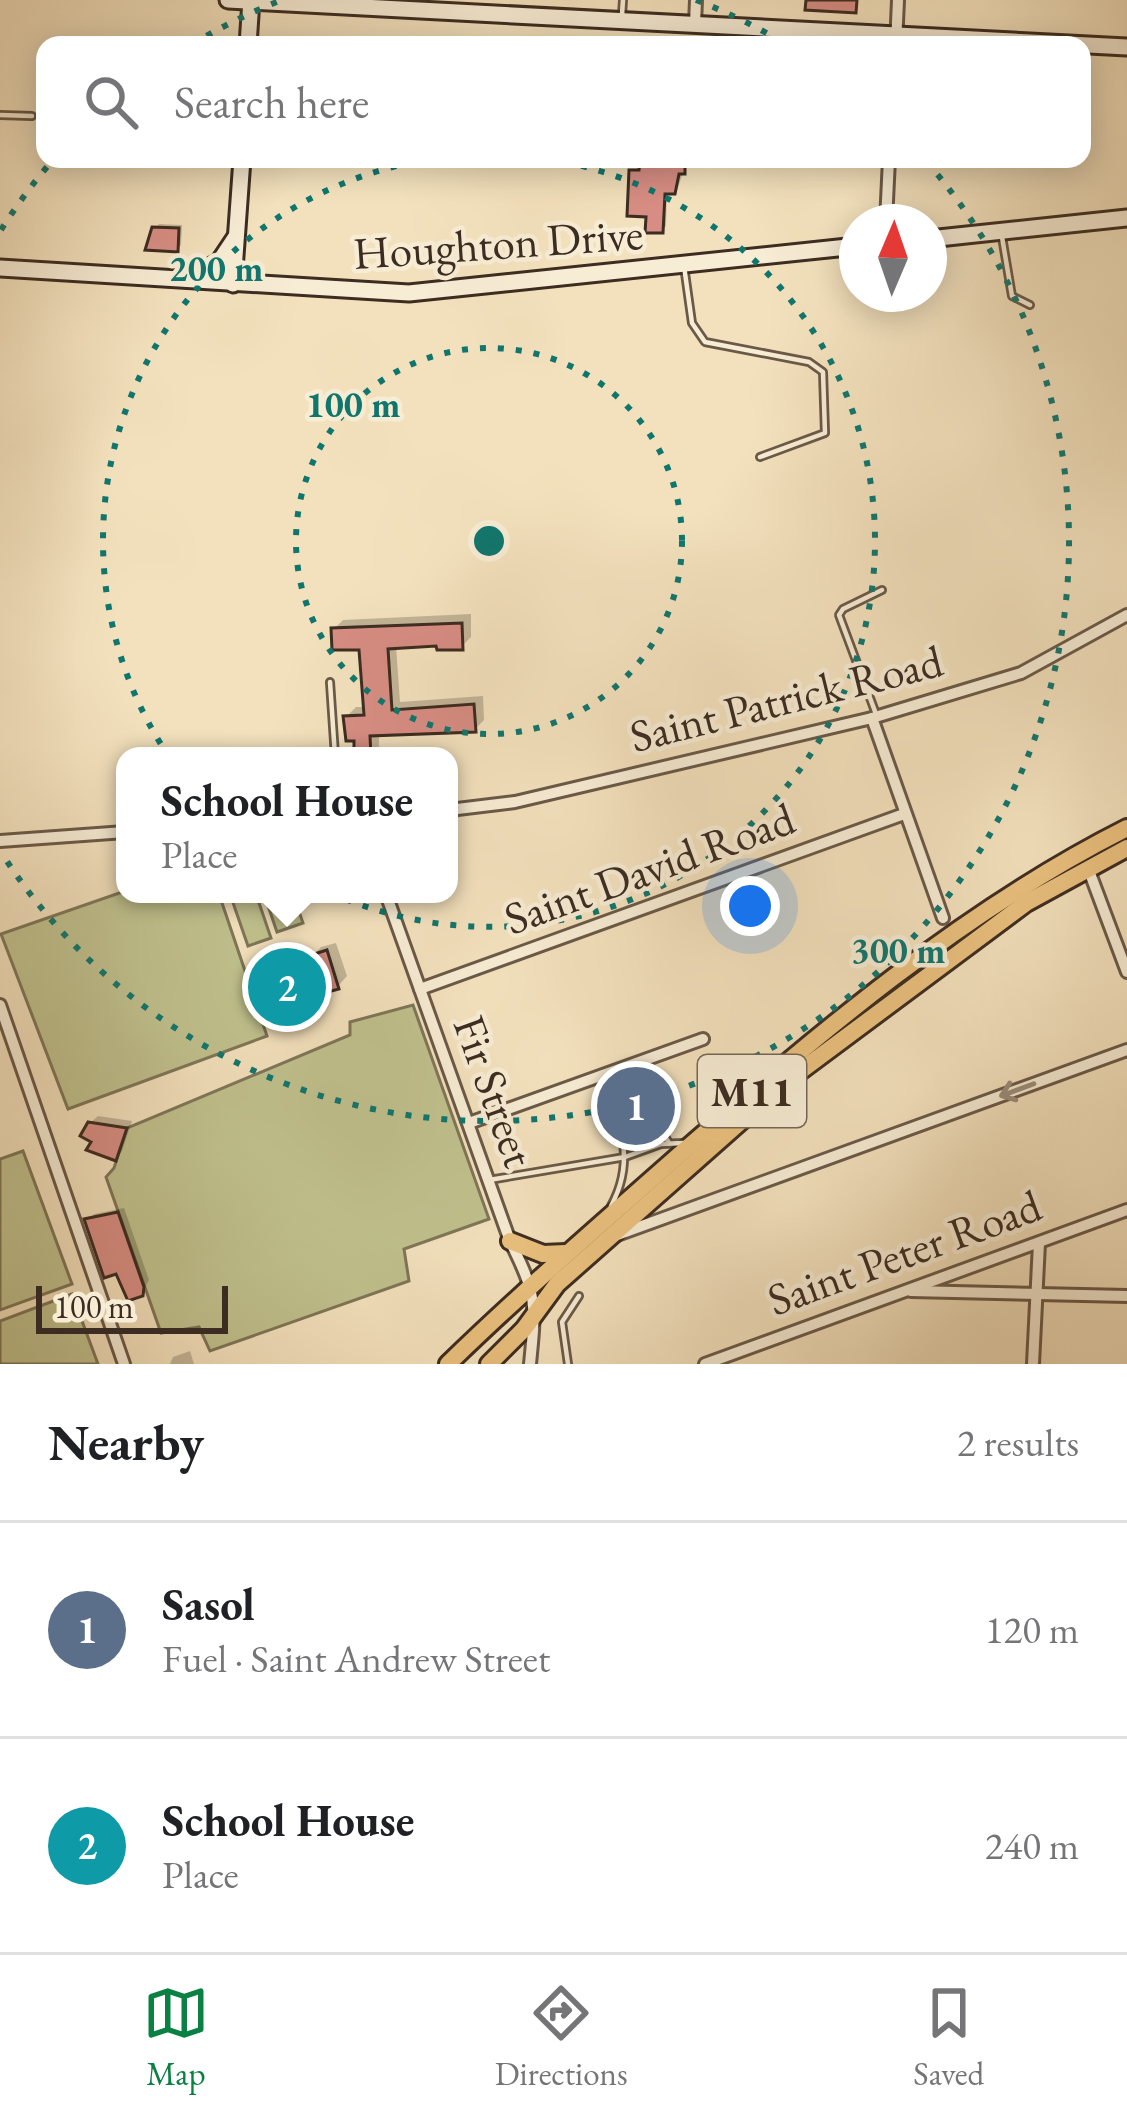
<!DOCTYPE html>
<html lang="en">
<head>
<meta charset="utf-8">
<style>
  body { margin:0; font-family:"EB Garamond",serif; background:#f2f2f2; color:#202124 }
  .compass { position:absolute; left:839px; top:204px; width:108px; height:108px; border-radius:50%; background:#fff; box-shadow:0 6px 30px #0003; rotate:2deg }
  .scale { position:absolute; left:36px; bottom:30px; width:192px; box-sizing:border-box; padding-left:12px; border:6px solid #3c2c21; border-top:0; font-size:33px; line-height:42px; white-space:nowrap; color:#3c2c21; -webkit-text-stroke:9px #f7ecd4; paint-order:stroke }
  .you { position:absolute; left:750px; top:906px; width:42px; height:42px; margin:-30px; border:9px solid #fff; border-radius:50%; background:#1a73e8; box-shadow:0 0 0 18px #1a73e833 }
  .badge { display:grid; place-items:center; width:78px; height:78px; border-radius:50%; background:#0b8043; color:#fff; font-size:39px; font-weight:700 }
  .pin { position:absolute; translate:-50% -50%; border:6px solid #fff; box-shadow:0 3px 12px #0006 }
  .popup { position:absolute; left:116px; top:747px; width:342px; height:156px; box-sizing:border-box; display:grid; place-content:center; border-radius:24px; background:#fff; filter:drop-shadow(0 3px 9px #0005); font-size:39px; white-space:nowrap; color:#757577 }
  .popup b { font-size:45px; color:#202124 }
  .popup::after { content:''; position:absolute; left:50%; top:100%; margin-left:-24px; border:24px solid transparent; border-top-color:#fff }
  .list { margin:0; padding:0; list-style:none }
  h2 { display:flex; justify-content:space-between; align-items:center; height:156px; margin:0; padding:0 48px; font-size:51px }
  h2 small { font-size:39px; font-weight:400; color:#757577 }
  .list li { display:grid; grid-template-columns:78px 1fr auto; gap:36px; align-items:center; box-sizing:border-box; height:216px; padding:0 48px; border-top:3px solid #e0e0e0 }
  .list b { display:block; font-size:45px; white-space:nowrap }
  .list p { margin:0; font-size:39px; white-space:nowrap; color:#757577 }
  .list em { font-size:39px; font-style:normal; color:#757577 }
  .icon { flex:none; width:66px; height:66px; fill:none; stroke:currentColor; stroke-width:2; stroke-linecap:round; stroke-linejoin:round }
  .map { position:relative; flex:none; width:1127px; height:1364px; overflow:hidden }
  .search { position:absolute; background:#fff; box-shadow:0 6px 30px #0003; left:36px; right:36px; top:36px; height:132px; display:flex; align-items:center; gap:30px; box-sizing:border-box; padding:0 42px; border-radius:24px; color:#757577; font-size:45px }
  .sheet { height:588px; background:#fff }
  nav { display:flex; justify-content:space-around; align-items:center; box-sizing:border-box; height:168px; border-top:3px solid #e0e0e0; background:#fff; font-size:33px; color:#757577 }
  nav a { display:grid; justify-items:center; gap:6px }
  nav .on { color:#0b8043 }
  .map>svg:first-child { display:block }
  .green { fill:#c0c18e; stroke:#7e7658; stroke-width:3 }
  .shadow { fill:#0003 }
  .building { fill:#d78d83; stroke:#3c2c21; stroke-width:3 }
  .lines { fill:none; stroke-linecap:round; stroke-linejoin:round }
  .lane-casing { stroke:#6a5948; stroke-width:10 }
  .street-casing { stroke:#6a5948; stroke-width:16 }
  .secondary-casing { stroke:#3c2c21; stroke-width:21 }
  .primary-casing { stroke:#3c2c21; stroke-width:22 }
  .lane { stroke:#f7ecd4; stroke-width:4.5 }
  .street { stroke:#f7ecd4; stroke-width:10 }
  .secondary { stroke:#f7ecd4; stroke-width:15 }
  .primary { stroke:#eac07e; stroke-width:16 }
  .oneway { stroke:#9a8c7a }
  .ring { fill:none; stroke:#0f766e; stroke-width:6; stroke-dasharray:6 12 }
  .labels { text-anchor:middle; stroke-width:9; stroke-linejoin:round; paint-order:stroke }
  .shield { fill:#f7ecd4; stroke:#746657; stroke-width:3 }
  .shield-label { font-size:42px; font-weight:bold; fill:#3c2c21 }
  .street-label { font-size:45px; fill:#3c2c21; stroke:#f7ecd4 }
  .centre { fill:#0f766e; stroke:#f7ecd4; stroke-width:6 }
  .ring-label { font-size:36px; text-anchor:middle; font-weight:bold; fill:#0f766e; stroke:#f7ecd4; stroke-width:9; stroke-linejoin:round; paint-order:stroke }
</style>
</head>
<body>
<div class="map">
<svg width="1127" height="1364" viewBox="0 0 1127 1364">
  <rect width="100%" height="100%" fill="#f3e1bd"/>
  <filter id="stains"><feTurbulence type="fractalNoise" baseFrequency=".00167" numOctaves="4"/><feColorMatrix values="0 0 0 0 .2 0 0 0 0 .09 0 0 0 0 .02 0 0 0 .5 -.17"/></filter>
  <radialGradient id="worn" r=".72"><stop offset=".6" stop-color="#630" stop-opacity="0"/><stop offset="1" stop-color="#630" stop-opacity=".3"/></radialGradient>
  <g class="green">
    <path d="M125 891 219 894 267 1036 68 1109 1 934Z"/>
    <path d="M230 894H256L271 938 248 946Z"/>
    <path d="M264 894H293L303 923 277 932Z"/>
    <path d="M413 1005 489 1219 404 1249 409 1281 210 1351 199 1327 161 1333 106 1177 114 1168 127 1128 350 1035V1022Z"/>
    <path d="M23 1151 72 1284 0 1310V1159Z"/>
    <path d="M72 1294 98 1364H0V1321Z"/>
  </g>
  <g class="shadow">
    <path d="M643 159H688L678 187 667 191 666 226 662 230 649 214 632 171 642 167Z"/>
    <path d="M159 224 182 225 181 245 177 249 155 228Z"/>
    <path d="M471 614V637L461 647 438 643 396 646 400 702 483 696 484 720 475 729 379 733V755L430 756H357V738L346 717 356 707H367L361 647 334 629 343 620Z"/>
    <path d="M336 943 347 976 338 986 324 990 326 993 317 1002 274 1016 258 974 268 965 283 960 287 973 315 965 312 957 321 947Z"/>
    <path d="M98 1116 132 1121 122 1151 115 1158 95 1140 90 1123Z"/>
    <path d="M124 1208 149 1280 142 1293 88 1220 94 1214Z"/>
    <path d="M190 1351 194 1364H170L173 1357Z"/>
  </g>
  <g class="building">
    <path d="M806 0H857L856 13 805 10Z"/>
    <path d="M640 159H685V174H679L675 194H665L663 233H645L646 217 627 216 629 170H639Z"/>
    <path d="M152 227 179 228 178 252 145 250Z"/>
    <path d="M462 623 463 650H437L436 646 388 649 392 710 474 704 476 732 370 736 371 756H354V741H346L343 716 364 715 359 650H332L331 628Z"/>
    <path d="M327 950 339 989 313 996 318 1005 272 1020 255 973 273 968 278 981 313 971 308 956Z"/>
    <path d="M636 1084 648 1119 644 1127 655 1139 635 1146 616 1091Z"/>
    <path d="M88 1122 127 1128 116 1161 86 1150 91 1142 80 1136Z"/>
    <path d="M118 1212 144 1287 143 1296 128 1301 116 1274 104 1278 84 1219Z"/>
  </g>
  <g class="lines">
    <g class="lane-casing">
      <g id="lane">
        <path d="M622 15 623 0"/>
        <path d="M0 115 32 116"/>
        <path d="M1002 237 1012 296 1030 305"/>
        <path d="M684 266 692 323 705 342 809 362 823 372 825 433 760 457"/>
        <path d="M330 682 335 756"/>
        <path d="M876 714 839 615 843 609 882 590"/>
        <path d="M607 1091C624 1131 633 1166 611 1206"/>
        <path d="M650 1125 661 1130 669 1143"/>
        <path d="M489 1180 625 1157 661 1144 683 1143"/>
        <path d="M568 1364 562 1322 579 1296"/>
      </g>
    </g>
    <g class="street-casing">
      <g id="street">
        <path d="M695 24 696 0"/>
        <path d="M896 45 898 0"/>
        <path d="M886 222 889 159"/>
        <path d="M872 718 943 918"/>
        <path d="M449 810 515 802 872 718 1021 673 1127 615"/>
        <path d="M0 841 125 832"/>
        <path d="M1088 868 1127 972"/>
        <path d="M386 894 510 1241C537 1295 536 1304 530 1364"/>
        <path d="M420 989 904 814"/>
        <path d="M0 1005 124 1364"/>
        <path d="M469 1123 703 1039"/>
        <path d="M617 1235 1127 1050"/>
        <path d="M911 1291 1127 1296"/>
        <path d="M705 1364 1127 1210"/>
        <path d="M1033 1364 1039 1243"/>
      </g>
    </g>
    <g class="secondary-casing">
      <g id="secondary">
        <path d="M228 0 1127 47"/>
        <path d="M248 45 251 0"/>
        <path d="M929 239 1127 218"/>
        <path d="M0 268 409 293 857 246"/>
        <path d="M187 279 219 262 235 238"/>
        <path d="M233 284 242 159"/>
      </g>
    </g>
    <g class="primary-casing">
      <g id="primary">
        <path d="M510 1241 543 1254 566 1253"/>
        <path d="M448 1364C522 1292 600 1225 678 1156 817 1035 962 911 1127 828"/>
        <path d="M489 1364 524 1329 557 1284 783 1084 1026 903 1127 848"/>
      </g>
    </g>
    <use href="#lane" class="lane"/>
    <use href="#street" class="street"/>
    <use href="#secondary" class="secondary"/>
    <use href="#primary" class="primary"/>
  </g>
  <defs><path id="oneway-shaft" d="M-6 0H5M1.5-3L5.5 0L1.5 3" fill="none" stroke-width="1.6" stroke-linecap="round" stroke-linejoin="round" transform="scale(3)"/></defs>
  <use class="oneway" href="#oneway-shaft" transform="translate(1017 1090) rotate(160)"/>
  <g class="ring">
    <circle cx="489" cy="541" r="193"/>
    <path d="M546 159A386 386 0 1 1 432 159"/>
    <path d="M1 230A579 579 0 0 1 52 161M191 45A579 579 0 0 1 282 0M696 0A579 579 0 0 1 787 45M926 161A579 579 0 1 1 1 852"/>
  </g>
  <g class="labels">
    <rect class="shield" x="698" y="1055" width="108" height="72" rx="9"/>
    <g class="shield-label">
      <text x="752" y="1106">M11</text>
    </g>
    <g class="street-label">
      <text transform="translate(498 243) rotate(-4)" y="16">Houghton Drive</text>
      <text transform="translate(786 698) rotate(-14)" y="16">Saint Patrick Road</text>
      <text transform="translate(649 868) rotate(-20)" y="16">Saint David Road</text>
      <text transform="translate(495 1091) rotate(70)" y="16">Fir Street</text>
      <text transform="translate(904 1252) rotate(-20)" y="16">Saint Peter Road</text>
    </g>
  </g>
  <circle cx="489" cy="541" r="18" class="centre"/>
  <g class="ring-label">
    <text x="216" y="281">200 m</text>
    <text x="353" y="417">100 m</text>
    <text x="898" y="963">300 m</text>
  </g>
  <rect width="100%" height="100%" filter="url(#stains)"/>
  <rect width="100%" height="100%" fill="url(#worn)"/>
</svg>
<svg class="compass" viewBox="-18 -18 36 36"><path d="M0-13l5 13h-10z" fill="#e53935"/><path d="M0 13l5-13h-10z" fill="#757577"/></svg>
<div class="scale">100 m</div>
<div class="you"></div>
<div class="pin badge" style="left:636px;top:1106px;background:#5c6f8a">1</div>
<div class="pin badge" style="left:287px;top:987px;background:#0f9aa8">2</div>
<div class="popup"><b>School House</b>Place</div>
<div class="search"><svg class="icon" aria-label="search" viewBox="0 0 24 24"><circle cx="10" cy="10" r="6"/><path d="M15 15l6 6"/></svg>Search here</div>
</div>
<section class="sheet">
<h2>Nearby<small>2 results</small></h2>
<ul class="list">
<li><span class="badge" style="background:#5c6f8a">1</span><div><b>Sasol</b><p>Fuel · Saint Andrew Street</p></div><em>120 m</em></li>
<li><span class="badge" style="background:#0f9aa8">2</span><div><b>School House</b><p>Place</p></div><em>240 m</em></li>
</ul>
</section>
<nav>
<a class="on"><svg class="icon" aria-label="map" viewBox="0 0 24 24"><path d="M3 6l6-2 6 2 6-2v14l-6 2-6-2-6 2zM9 4v14M15 6v14"/></svg>Map</a>
<a><svg class="icon" aria-label="directions" viewBox="0 0 24 24"><path d="M12 3l9 9-9 9-9-9zM9 14v-3h6M13 9l2 2-2 2"/></svg>Directions</a>
<a><svg class="icon" aria-label="saved" viewBox="0 0 24 24"><path d="M7 4h10v16l-5-4-5 4z"/></svg>Saved</a>
</nav>
</body>
</html>
